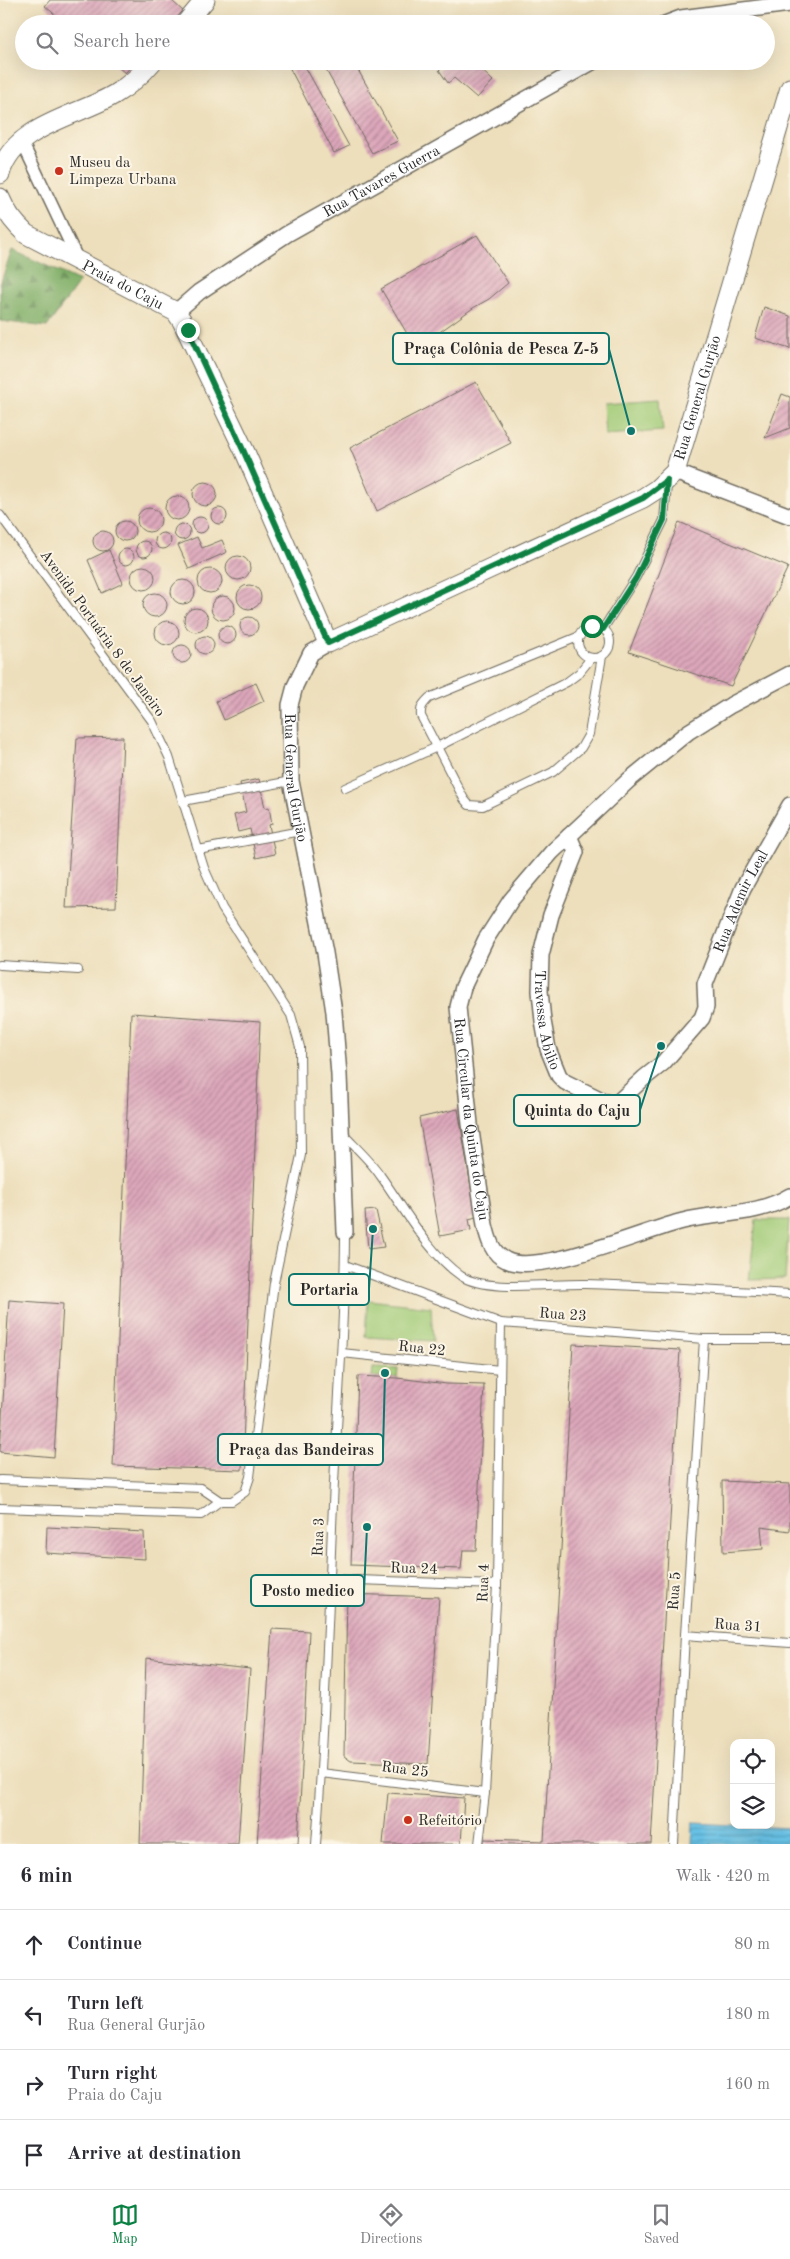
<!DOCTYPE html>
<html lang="en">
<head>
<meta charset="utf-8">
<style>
  body { margin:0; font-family:"Old Standard TT",serif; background:#f2f2f3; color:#2b2b33 }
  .controls { position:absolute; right:15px; bottom:15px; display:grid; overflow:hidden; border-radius:10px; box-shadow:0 5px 20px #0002 }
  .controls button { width:45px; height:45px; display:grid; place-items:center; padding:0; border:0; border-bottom:1px solid #e1e1e2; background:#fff; color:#2b2b33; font:25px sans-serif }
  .stop { position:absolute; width:15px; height:15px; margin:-11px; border:4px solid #0b8043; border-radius:50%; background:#fff }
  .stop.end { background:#0b8043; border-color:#fff; box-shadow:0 1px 5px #0008 }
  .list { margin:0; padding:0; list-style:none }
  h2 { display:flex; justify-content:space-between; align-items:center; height:65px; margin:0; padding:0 20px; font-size:21px }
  h2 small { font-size:16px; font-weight:400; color:#7c7c81 }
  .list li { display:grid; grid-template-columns:32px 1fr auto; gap:15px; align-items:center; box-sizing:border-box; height:70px; padding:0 20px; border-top:1px solid #e1e1e2 }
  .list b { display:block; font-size:19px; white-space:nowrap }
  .list p { margin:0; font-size:16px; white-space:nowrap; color:#7c7c81 }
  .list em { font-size:16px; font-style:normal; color:#7c7c81 }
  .icon { flex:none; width:28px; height:28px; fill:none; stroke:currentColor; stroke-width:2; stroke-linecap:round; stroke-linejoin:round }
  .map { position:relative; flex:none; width:790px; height:1844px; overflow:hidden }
  .search { position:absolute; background:#fff; box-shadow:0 5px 20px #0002; left:15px; right:15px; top:15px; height:55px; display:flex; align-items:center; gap:12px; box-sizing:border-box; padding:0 18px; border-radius:28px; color:#7c7c81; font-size:19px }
  .sheet { height:345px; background:#fff }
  nav { display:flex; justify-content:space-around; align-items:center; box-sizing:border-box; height:70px; border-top:1px solid #e1e1e2; background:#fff; font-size:14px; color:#7c7c81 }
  nav a { display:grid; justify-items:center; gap:2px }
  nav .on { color:#0b8043 }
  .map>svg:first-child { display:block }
  .green { fill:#a1cb77; stroke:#667b51 }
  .forest { fill:url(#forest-firs); stroke:#566d4a }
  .water { fill:url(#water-rules); stroke:#497688 }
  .building { fill:url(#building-hatch) }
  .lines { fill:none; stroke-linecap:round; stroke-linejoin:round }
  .service-casing { stroke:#6f6a5e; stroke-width:10 }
  .pedestrian-casing { stroke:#6f6a5e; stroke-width:14 }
  .minor-casing { stroke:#6f6a5e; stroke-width:18 }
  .tertiary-casing { stroke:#6f6a5e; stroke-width:21 }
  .service { stroke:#fff; stroke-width:8 }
  .pedestrian { stroke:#fff; stroke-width:11 }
  .minor { stroke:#fff; stroke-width:15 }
  .tertiary { stroke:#fff; stroke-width:19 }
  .route { stroke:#0b8043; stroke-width:6 }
  .poi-dot { fill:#c8321e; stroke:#fcf5e5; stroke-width:2 }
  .labels { text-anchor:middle; stroke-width:4; stroke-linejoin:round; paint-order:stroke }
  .poi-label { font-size:15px; fill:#2b2b2b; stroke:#fcf5e5; text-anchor:start }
  .street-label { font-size:15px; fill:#2b2b2b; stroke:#fcf5e5 }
  .leader { fill:none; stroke:#0f766e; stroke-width:2 }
  .callout-dot { fill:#0f766e; stroke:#fcf5e5; stroke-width:2 }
  .callout { fill:#fcf5e5; stroke:#0f766e; stroke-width:2 }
  .callout-label { font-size:16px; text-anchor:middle; font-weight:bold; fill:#2b2b2b }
</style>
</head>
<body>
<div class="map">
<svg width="790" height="1844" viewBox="0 0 790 1844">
  <defs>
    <pattern id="forest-firs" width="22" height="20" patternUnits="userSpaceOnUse" patternTransform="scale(1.25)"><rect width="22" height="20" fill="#80af68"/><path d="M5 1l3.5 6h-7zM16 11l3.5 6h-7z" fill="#698f56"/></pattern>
    <pattern id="water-rules" width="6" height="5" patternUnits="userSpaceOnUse" patternTransform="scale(1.25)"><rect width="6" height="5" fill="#67c1e5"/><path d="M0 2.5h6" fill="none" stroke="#559dba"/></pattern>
    <pattern id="building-hatch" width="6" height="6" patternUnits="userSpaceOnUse" patternTransform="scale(1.25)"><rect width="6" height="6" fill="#dda7bb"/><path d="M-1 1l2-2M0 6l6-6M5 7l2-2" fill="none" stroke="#b38898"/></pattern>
  </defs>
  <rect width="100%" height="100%" fill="#fcf5e5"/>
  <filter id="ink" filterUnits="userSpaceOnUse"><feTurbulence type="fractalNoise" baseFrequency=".02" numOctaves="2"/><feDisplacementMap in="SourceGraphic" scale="10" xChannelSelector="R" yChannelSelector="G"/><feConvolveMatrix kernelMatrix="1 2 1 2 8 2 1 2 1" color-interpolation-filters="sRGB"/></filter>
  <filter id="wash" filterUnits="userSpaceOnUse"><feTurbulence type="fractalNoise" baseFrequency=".0096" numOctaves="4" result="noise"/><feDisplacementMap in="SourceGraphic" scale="20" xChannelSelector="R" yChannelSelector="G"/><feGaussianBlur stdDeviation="1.12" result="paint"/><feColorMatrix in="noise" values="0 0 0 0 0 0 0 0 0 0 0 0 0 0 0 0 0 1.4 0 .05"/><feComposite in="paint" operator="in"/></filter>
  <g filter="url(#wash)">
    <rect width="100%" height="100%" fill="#eddfbc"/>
    <g class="green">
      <path d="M660 399 663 431 605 435 603 403Z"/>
      <path d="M756 1220H789L785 1279 749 1280Z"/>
      <path d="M368 1300 431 1307 433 1341 366 1337Z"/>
      <path d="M373 1368 398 1369 397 1378 372 1377Z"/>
    </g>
    <path class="forest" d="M12 250 80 281 47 327 0 321V285Z"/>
    <path class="water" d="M693 1823 790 1828V1844H692Z"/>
    <g id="blocks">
      <g class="building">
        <path d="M50 0H171L184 12 172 24H66L45 6Z"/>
        <path d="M111 61H136L125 73Z"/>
        <path d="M286 61H302L349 146 334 153Z"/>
        <path d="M321 61H353L398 141 372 153Z"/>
        <path d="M444 61H472L493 81 477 98 454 78 448 83 439 70 446 64Z"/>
        <path d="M477 235 508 283 489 299 473 308 416 349 381 289Z"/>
        <path d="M764 307 790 316V349L755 338Z"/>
        <path d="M476 382 511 443 377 511 350 448Z"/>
        <path d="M782 394 790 397V428L765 438Z"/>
        <circle cx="205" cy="494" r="12"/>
        <circle cx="177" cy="508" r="12"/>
        <circle cx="149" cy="520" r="12"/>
        <circle cx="219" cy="516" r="8"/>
        <circle cx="200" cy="525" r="8"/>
        <circle cx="125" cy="531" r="10"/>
        <path d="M679 522 788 567 731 686 629 652Z"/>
        <circle cx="182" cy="532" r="8"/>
        <circle cx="103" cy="541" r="10"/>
        <circle cx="163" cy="541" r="8"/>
        <path d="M197 537 202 548 222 540 227 552 189 569 178 545Z"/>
        <circle cx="144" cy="549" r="8"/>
        <circle cx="126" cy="557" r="8"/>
        <path d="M109 550 123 583 102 593 88 560Z"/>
        <circle cx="238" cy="568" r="12"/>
        <circle cx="143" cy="578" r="12"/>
        <circle cx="210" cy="581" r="12"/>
        <circle cx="183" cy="592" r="12"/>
        <circle cx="249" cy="597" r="12"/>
        <circle cx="155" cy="605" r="12"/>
        <circle cx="223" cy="608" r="12"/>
        <circle cx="196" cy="620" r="12"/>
        <circle cx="249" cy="626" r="9"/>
        <circle cx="167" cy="633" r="12"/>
        <circle cx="227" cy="635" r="9"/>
        <circle cx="205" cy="645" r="9"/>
        <circle cx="182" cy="654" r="9"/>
        <path d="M256 683 264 701 224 720 216 701Z"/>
        <path d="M123 737 116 907 66 908 77 738Z"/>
        <path d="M259 779 265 808 269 807 272 824 269 825 275 854 256 858 250 829 238 832 234 815 246 812 240 783Z"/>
        <path d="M131 1013 260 1022 242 1470 113 1466Z"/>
        <path d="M458 1109 476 1217 469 1219 471 1230 440 1236 419 1118Z"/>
        <path d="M376 1210 384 1247 368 1249 365 1211Z"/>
        <path d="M9 1300 63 1304 54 1457 0 1452Z"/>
        <path d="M573 1344 680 1350 651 1844H484V1839L544 1841Z"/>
        <path d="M358 1376 397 1378 447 1384 484 1385 476 1550H463L461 1569 351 1565Z"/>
        <path d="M722 1481 790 1484V1531L761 1527 763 1549 723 1552Z"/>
        <path d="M47 1527 144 1532 145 1559 46 1553Z"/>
        <path d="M347 1594 439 1597 428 1764 351 1761 344 1756Z"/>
        <path d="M272 1629 309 1631 298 1844H257Z"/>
        <path d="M146 1658 250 1669 238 1844H140Z"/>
        <path d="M388 1793 464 1798 461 1844H383Z"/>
      </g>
    </g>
  </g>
  <g filter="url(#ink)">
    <use href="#blocks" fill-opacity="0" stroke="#6f6a5e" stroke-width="1"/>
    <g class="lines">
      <g class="service-casing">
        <g id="service">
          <path d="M0 515 152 721 169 757 204 868 222 908 291 1015 300 1047 301 1155 274 1283 250 1477 245 1492 232 1501H220L201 1515 0 1508"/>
          <circle cx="594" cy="642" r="16"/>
          <path d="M603 629 636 577 664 520 667 485"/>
          <path d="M580 636 429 698C423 704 420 707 421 716L464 799 469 805 483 806 553 772 581 748 589 734 602 656"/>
          <path d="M345 788 437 747 567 682 579 673 591 658"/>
          <path d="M183 801 291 781"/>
          <path d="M198 850 301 831"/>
          <path d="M0 965 78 970"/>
          <path d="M342 1133C355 1147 370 1160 380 1175 403 1207 429 1254 461 1276 487 1293 553 1283 585 1284 653 1286 722 1290 790 1294"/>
          <path d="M345 1265 501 1323 704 1339H790"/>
          <path d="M342 1353 500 1370"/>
          <path d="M0 1480 201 1488 220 1501"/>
          <path d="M330 1579 497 1585"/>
          <path d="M685 1635 790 1643"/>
          <path d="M321 1773 485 1793"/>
          <path d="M316 1844C325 1731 328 1617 333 1504 337 1413 345 1323 345 1232"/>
          <path d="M479 1844 485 1793 497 1585 501 1323"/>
          <path d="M674 1844 685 1635 704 1339"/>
        </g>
      </g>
      <g class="pedestrian-casing">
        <path id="pedestrian" d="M22 142 78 260"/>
      </g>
      <g class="minor-casing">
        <g id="minor">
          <path d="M665 24 681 18 790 4"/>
          <path id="s1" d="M176 312 199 292 287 234 594 61"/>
          <path d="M675 472 790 516"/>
          <path id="s2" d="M328 643 311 653 295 686 290 705 291 781 325 953 334 1012 339 1075 345 1232"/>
          <path id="s3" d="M790 674 731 705 688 732 629 780 552 852 511 900 486 939 463 987 458 1007 470 1124 485 1225C488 1238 492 1254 506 1260 538 1277 645 1230 683 1221 719 1212 757 1216 790 1196"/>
          <path id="s4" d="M569 836 576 852 551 915 541 955 540 991 543 1021 548 1049 559 1076 565 1082 608 1103H617L644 1078 663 1063 702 1018 706 1007 705 984 743 888 790 805"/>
        </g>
      </g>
      <g class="tertiary-casing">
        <g id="tertiary">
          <path d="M185 24 205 0"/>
          <path d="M0 174C13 125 79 116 115 94 130 85 142 74 153 61"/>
          <path id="s5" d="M0 198C6 213 14 223 26 234L176 312 182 321 245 452 328 643 643 498 657 489 675 472 790 88"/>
        </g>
      </g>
      <use href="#service" class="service"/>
      <use href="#pedestrian" class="pedestrian"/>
      <use href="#minor" class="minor"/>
      <use href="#tertiary" class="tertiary"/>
    </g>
  </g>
  <g class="lines" filter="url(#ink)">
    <path class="route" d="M188 330 244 452 328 643 643 498 667 480 664 520 636 578 603 629 592 626"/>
  </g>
  <g class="poi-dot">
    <circle cx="59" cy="171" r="5"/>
    <circle cx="408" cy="1820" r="5"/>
  </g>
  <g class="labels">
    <g class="poi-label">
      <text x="69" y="167">Museu da<tspan x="69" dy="17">Limpeza Urbana</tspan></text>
      <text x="418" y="1825">Refeitório</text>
    </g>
    <g class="street-label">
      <text dy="5" stroke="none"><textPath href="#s1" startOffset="244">Rua Tavares Guerra</textPath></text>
      <text dy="5" stroke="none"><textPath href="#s5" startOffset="154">Praia do Caju</textPath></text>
      <text dy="5" stroke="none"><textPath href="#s5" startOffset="1044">Rua General Gurjão</textPath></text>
      <text transform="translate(103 633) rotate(54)" y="5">Avenida Portuária 8 de Janeiro</text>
      <text dy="5" stroke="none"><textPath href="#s2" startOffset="149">Rua General Gurjão</textPath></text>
      <text dy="5" stroke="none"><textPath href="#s4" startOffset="561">Rua Ademir Leal</textPath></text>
      <text dy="5" stroke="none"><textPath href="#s4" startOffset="192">Travessa Abilio</textPath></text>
      <text dy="5" stroke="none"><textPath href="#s3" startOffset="595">Rua Circular da Quinta do Caju</textPath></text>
      <text transform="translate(563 1314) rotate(4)" y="5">Rua 23</text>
      <text transform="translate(422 1348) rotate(6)" y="5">Rua 22</text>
      <text transform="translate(318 1537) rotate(-88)" y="5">Rua 3</text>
      <text transform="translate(414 1568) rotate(2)" y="5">Rua 24</text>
      <text transform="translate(483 1583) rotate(-88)" y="5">Rua 4</text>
      <text transform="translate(674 1591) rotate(-86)" y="5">Rua 5</text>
      <text transform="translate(738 1625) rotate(4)" y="5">Rua 31</text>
      <text transform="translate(405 1769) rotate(7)" y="5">Rua 25</text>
    </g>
  </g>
  <path class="leader" d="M631 431L609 349M661 1046L640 1110M373 1229L369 1289M385 1373L383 1450M367 1527L364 1591"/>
  <g class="callout-dot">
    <circle cx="631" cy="431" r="5"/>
    <circle cx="661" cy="1046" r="5"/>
    <circle cx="373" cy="1229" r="5"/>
    <circle cx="385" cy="1373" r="5"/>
    <circle cx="367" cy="1527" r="5"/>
  </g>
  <g class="callout">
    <rect x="393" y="333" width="216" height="31" rx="5"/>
    <rect x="514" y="1095" width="126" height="31" rx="5"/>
    <rect x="289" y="1274" width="80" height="31" rx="5"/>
    <rect x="218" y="1434" width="165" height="31" rx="5"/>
    <rect x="251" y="1575" width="113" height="31" rx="5"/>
  </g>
  <g class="callout-label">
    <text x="501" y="354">Praça Colônia de Pesca Z-5</text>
    <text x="577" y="1116">Quinta do Caju</text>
    <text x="329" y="1295">Portaria</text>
    <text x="301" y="1455">Praça das Bandeiras</text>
    <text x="308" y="1596">Posto medico</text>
  </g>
</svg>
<div class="controls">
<button><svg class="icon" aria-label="locate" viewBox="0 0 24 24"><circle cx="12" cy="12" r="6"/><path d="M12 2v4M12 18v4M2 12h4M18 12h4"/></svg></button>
<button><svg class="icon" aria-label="layers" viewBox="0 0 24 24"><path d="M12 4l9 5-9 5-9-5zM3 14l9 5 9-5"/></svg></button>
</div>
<div class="stop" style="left:592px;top:626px"></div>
<div class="stop end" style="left:188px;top:330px"></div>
<div class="search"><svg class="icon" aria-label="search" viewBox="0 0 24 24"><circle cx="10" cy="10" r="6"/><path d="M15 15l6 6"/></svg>Search here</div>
</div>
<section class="sheet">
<h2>6 min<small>Walk · 420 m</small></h2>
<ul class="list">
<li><svg class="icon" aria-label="ahead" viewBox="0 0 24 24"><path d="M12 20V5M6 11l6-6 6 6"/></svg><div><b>Continue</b></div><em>80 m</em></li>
<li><svg class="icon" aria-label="left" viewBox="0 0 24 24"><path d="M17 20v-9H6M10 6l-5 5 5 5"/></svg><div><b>Turn left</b><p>Rua General Gurjão</p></div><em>180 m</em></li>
<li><svg class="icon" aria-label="right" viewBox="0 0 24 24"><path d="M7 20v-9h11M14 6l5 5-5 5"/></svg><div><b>Turn right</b><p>Praia do Caju</p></div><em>160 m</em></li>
<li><svg class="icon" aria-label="arrive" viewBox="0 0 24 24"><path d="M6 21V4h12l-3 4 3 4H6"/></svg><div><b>Arrive at destination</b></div></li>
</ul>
</section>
<nav>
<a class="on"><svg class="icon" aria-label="map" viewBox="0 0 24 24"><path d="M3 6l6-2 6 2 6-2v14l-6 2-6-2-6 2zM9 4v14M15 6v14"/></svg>Map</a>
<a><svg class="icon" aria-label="directions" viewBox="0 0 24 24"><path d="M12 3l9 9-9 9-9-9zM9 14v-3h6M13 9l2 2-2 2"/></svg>Directions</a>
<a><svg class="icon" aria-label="saved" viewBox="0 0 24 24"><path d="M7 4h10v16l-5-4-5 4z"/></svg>Saved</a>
</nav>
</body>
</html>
